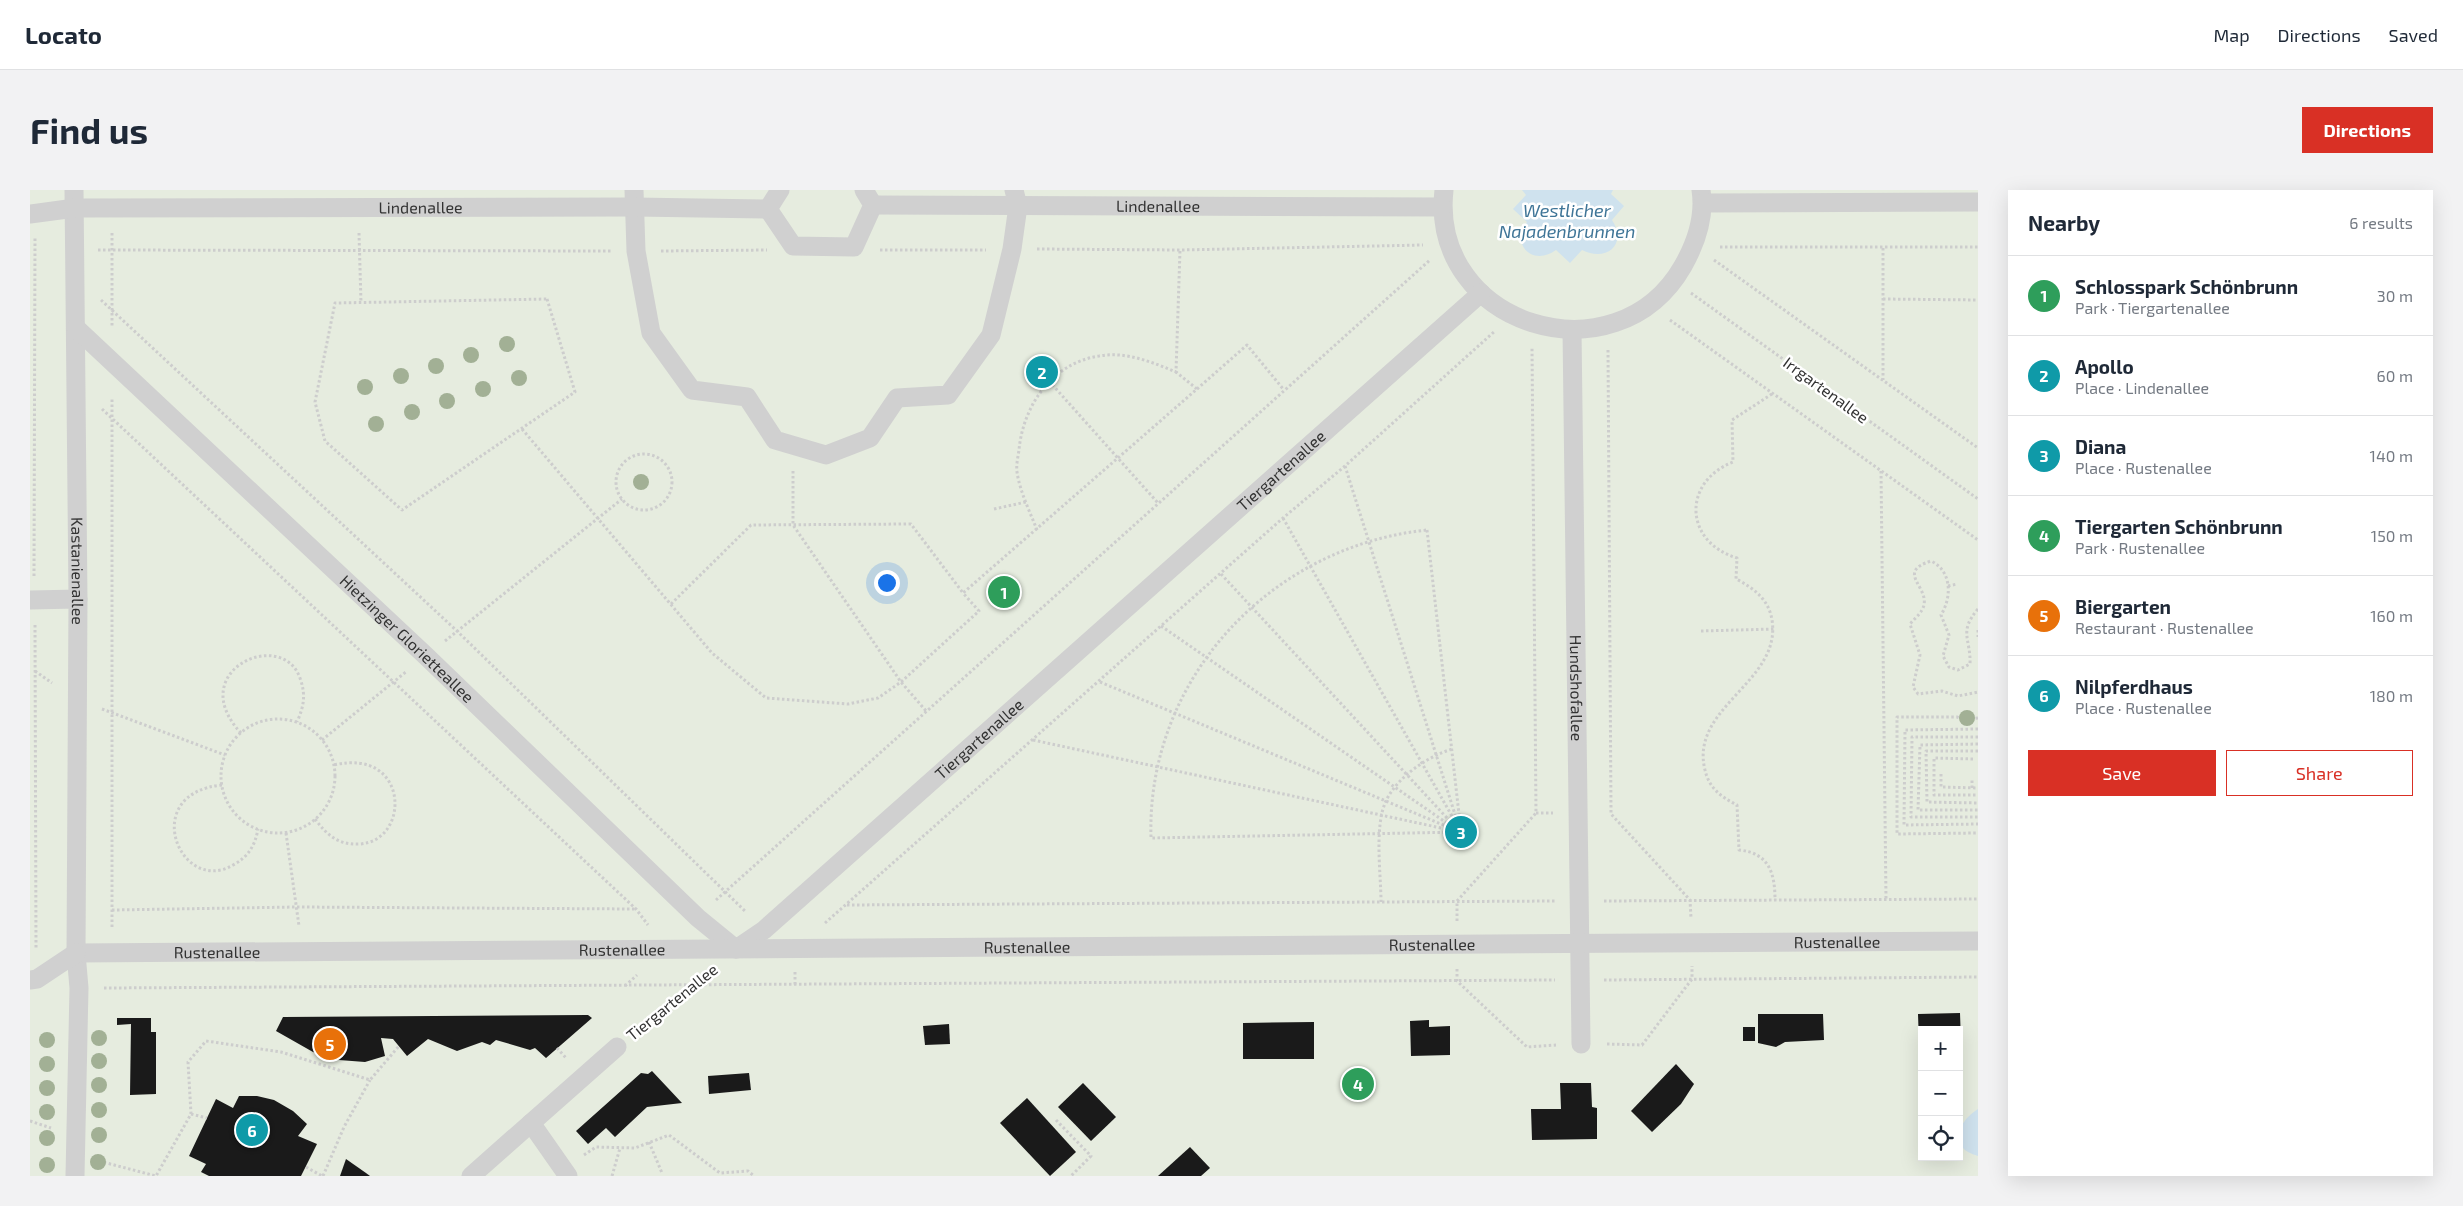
<!DOCTYPE html>
<html lang="en">
<head>
<meta charset="utf-8">
<style>
  body { margin:0; font-family:"Exo 2",sans-serif; background:#f2f2f3; color:#1f2937 }
  .controls { position:absolute; right:15px; bottom:15px; display:grid; overflow:hidden; border-radius:0px; box-shadow:0 5px 20px #0002 }
  .controls button { width:45px; height:45px; display:grid; place-items:center; padding:0; border:0; border-bottom:1px solid #e0e1e3; background:#fff; color:#1f2937; font:25px sans-serif }
  .you { position:absolute; left:856px; top:392px; width:18px; height:18px; margin:-12px; border:4px solid #fff; border-radius:50%; background:#1a73e8; box-shadow:0 0 0 8px #1a73e833 }
  .badge { display:grid; place-items:center; width:32px; height:32px; border-radius:50%; background:#d93025; color:#fff; font-size:16px; font-weight:700 }
  .pin { position:absolute; translate:-50% -50%; border:2px solid #fff; box-shadow:0 1px 5px #0006 }
  .list { margin:0; padding:0; list-style:none }
  h2 { display:flex; justify-content:space-between; align-items:center; height:65px; margin:0; padding:0 20px; font-size:21px }
  h2 small { font-size:16px; font-weight:400; color:#747a83 }
  .list li { display:grid; grid-template-columns:32px 1fr auto; gap:15px; align-items:center; box-sizing:border-box; height:80px; padding:0 20px; border-top:1px solid #e0e1e3 }
  .list b { display:block; font-size:19px; white-space:nowrap }
  .list p { margin:0; font-size:16px; white-space:nowrap; color:#747a83 }
  .list em { font-size:16px; font-style:normal; color:#747a83 }
  .actions { display:flex; gap:10px; padding:15px 20px }
  .actions a { flex:1; padding:11px 0; border:1px solid #d93025; border-radius:0px; text-align:center; font-size:18px; color:#d93025 }
  .actions .main { background:#d93025; color:#fff }
  .icon { flex:none; width:28px; height:28px; fill:none; stroke:currentColor; stroke-width:2; stroke-linecap:round; stroke-linejoin:round }
  .map { position:relative; flex:none; width:1948px; height:986px; overflow:hidden; border-radius:0px }
  header { display:flex; align-items:center; gap:30px; box-sizing:border-box; height:70px; padding:0 25px; background:#fff; border-bottom:1px solid #e0e1e3 }
  header strong { font-size:24px }
  nav { display:flex; gap:28px; margin-inline-start:auto; font-size:18px }
  .intro { display:flex; align-items:center; justify-content:space-between; box-sizing:border-box; height:120px; padding:0 30px }
  h1 { margin:0; font-size:35px }
  .button { padding:12px 22px; border-radius:0px; background:#d93025; color:#fff; font-size:18px; font-weight:700 }
  main { display:flex; gap:30px; padding:0 30px }
  aside { flex:1; background:#fff; border-radius:0px; box-shadow:0 5px 20px #0002 }
  .map>svg:first-child { display:block }
  .green { fill:#e6ecdf; fill-rule:evenodd }
  .water { fill:#cfe2ee }
  .building { fill:#1a1a1a }
  .lines { fill:none; stroke-linecap:round; stroke-linejoin:round }
  .path { stroke:#cdcdcd; stroke-width:3; stroke-dasharray:2.5 2.5; stroke-linecap:butt }
  .pedestrian { stroke:#d0d0d0; stroke-width:19 }
  .tree { fill:#a2b095 }
  .labels { text-anchor:middle; stroke-width:5; stroke-linejoin:round; paint-order:stroke }
  .street-label { font-size:16px; fill:#333; stroke:#fff }
  .water-label { font-size:18px; font-style:italic; fill:#3f7597; stroke:#fff }
</style>
</head>
<body>
<header>
<strong>Locato</strong>
<nav><a>Map</a><a>Directions</a><a>Saved</a></nav>
</header>
<div class="intro"><h1>Find us</h1><a class="button">Directions</a></div>
<main>
<div class="map">
<svg width="1948" height="986" viewBox="0 0 1948 986">
  <rect width="100%" height="100%" fill="#fff"/>
  <path class="green" d="M0 0H1948V986H0ZM1892 840H1929V967H1892Z"/>
  <g class="water">
    <path d="M1492 0H1583L1581 4 1594 16 1582 30C1598 55 1576 72 1552 60L1540 73 1526 60C1502 77 1480 54 1497 32L1483 19 1496 5Z"/>
    <path d="M1948 919V966C1918 958 1926 933 1948 919Z"/>
  </g>
  <g class="building">
    <path d="M1930 823 1931 852H1929V840H1892V853H1889L1888 824Z"/>
    <path d="M1728 824H1793L1794 850 1755 852 1746 857 1728 853Z"/>
    <path d="M558 825 562 828 516 868 505 858 500 860 466 850 460 855 452 852 427 861 398 849 377 866 363 849 351 848 355 866 335 872 309 870 283 862 246 841 253 827Z"/>
    <path d="M87 828H121V842H126V904L100 905 101 834 87 835Z"/>
    <path d="M1399 830V837L1420 836V865L1381 866 1380 831Z"/>
    <path d="M1284 832V869H1213V833Z"/>
    <path d="M919 834 920 854 895 855 893 836Z"/>
    <rect x="1713" y="837" width="12" height="14"/>
    <path d="M1646 874 1664 894 1651 914 1622 942 1601 921Z"/>
    <path d="M622 881 652 913 617 917 585 947 576 938 558 954 546 941 611 883 618 884Z"/>
    <path d="M719 883 721 900 679 904 678 886Z"/>
    <path d="M1053 893 1086 927 1061 951 1028 917Z"/>
    <path d="M1530 893H1561L1562 917 1567 918V949L1502 950 1501 919H1531Z"/>
    <path d="M209 906H227L244 910 263 921 277 934 268 946 287 954 271 986H179L171 982 176 974 159 966 186 909 203 918Z"/>
    <path d="M997 908 1046 962 1020 986 970 933Z"/>
    <path d="M1160 957 1180 978 1171 986H1128Z"/>
    <path d="M316 969 336 983 340 986H310Z"/>
  </g>
  <g class="lines">
    <g class="path">
      <path d="M82 43V137"/>
      <path d="M329 43 331 113"/>
      <path d="M1690 57H1948"/>
      <path d="M1853 58V190"/>
      <path d="M1007 59 1150 60 1393 55"/>
      <path d="M68 60 582 61"/>
      <path d="M850 60H956"/>
      <path d="M631 61 737 60"/>
      <path d="M1684 70 1948 258"/>
      <path d="M1661 103 1948 309"/>
      <path d="M517 109 545 202 372 320 295 251 285 212 305 113Z"/>
      <path d="M1853 109 1948 110"/>
      <path d="M71 110 427 441 716 722"/>
      <path d="M1640 130 1948 350"/>
      <path d="M1578 160 1581 624 1660 710 1661 728"/>
      <path d="M1019 191 1128 313"/>
      <path d="M1167 199 1217 155 1254 200"/>
      <path d="M1742 204 1702 230 1703 272C1652 292 1654 352 1707 368L1706 389C1724 398 1739 410 1742 430 1752 492 1659 517 1675 580 1679 598 1691 607 1707 615L1709 660C1739 663 1745 683 1745 710"/>
      <path d="M72 219 606 719 618 735"/>
      <path d="M492 239 682 463 736 508 818 514 848 508 871 492 949 421 933 403 1167 199 1146 182"/>
      <circle cx="614" cy="292" r="28"/>
      <path d="M1315 276 1428 634"/>
      <path d="M763 281V335L871 492 897 522"/>
      <path d="M1851 281 1856 709"/>
      <path d="M964 319 996 312"/>
      <path d="M1253 328 1427 635"/>
      <path d="M1007 340C1000 322 990 302 987 282 986 275 988 267 989 260 993 216 1022 173 1069 166 1095 161 1122 172 1146 182L1150 60"/>
      <path d="M1397 340 1431 642 1121 648C1116 489 1241 356 1397 340Z"/>
      <path d="M1191 384 1430 642"/>
      <path d="M4 386 5 47"/>
      <path d="M1918 396 1927 394"/>
      <path d="M641 414 721 335 881 334 933 403"/>
      <path d="M1948 419C1928 442 1941 449 1940 474L1928 480 1919 477 1913 466 1919 445 1911 425C1922 407 1922 381 1901 371 1866 382 1898 396 1894 415 1892 423 1885 428 1880 434L1890 465 1883 497 1888 504 1912 501 1928 506 1948 502"/>
      <path d="M5 435 6 758"/>
      <path d="M1131 436 1424 638"/>
      <path d="M1948 440V447"/>
      <path d="M1671 441 1744 439"/>
      <path d="M415 451 592 309"/>
      <path d="M5 481 22 493"/>
      <path d="M1070 492 1423 639"/>
      <path d="M72 519 195 565"/>
      <path d="M1948 528 1934 530 1927 527H1867V644L1948 643"/>
      <circle cx="248" cy="586" r="57"/>
      <path d="M1948 539 1875 540 1874 635 1948 634"/>
      <path d="M211 543C153 481 252 437 270 488 276 505 274 516 267 532"/>
      <path d="M1948 547H1882L1881 627H1948"/>
      <path d="M292 550 377 481"/>
      <path d="M1003 550 1425 641"/>
      <path d="M1948 554 1890 555 1888 620H1948"/>
      <path d="M1948 561H1896L1897 612 1948 613"/>
      <path d="M1943 569 1904 568V605H1948"/>
      <path d="M1911 584V597L1948 598"/>
      <path d="M192 595C108 603 150 706 203 675 218 667 225 656 228 639"/>
      <path d="M1942 598V590"/>
      <path d="M1506 623H1523"/>
      <path d="M285 629C297 645 308 655 329 654 381 652 380 557 304 575"/>
      <path d="M256 643 269 736"/>
      <path d="M686 710 1400 70"/>
      <path d="M1574 711 1948 709"/>
      <path d="M1351 712C1351 684 1344 636 1356 611 1367 587 1397 567 1422 559"/>
      <path d="M817 715 1525 711"/>
      <path d="M82 720 266 717 605 719"/>
      <path d="M1427 731V711L1506 623 1502 157"/>
      <path d="M795 733 1253 328 1315 276 1465 141"/>
      <path d="M82 737V208"/>
      <path d="M1427 779V791L1497 857 1526 855"/>
      <path d="M765 782V796"/>
      <path d="M1574 790 1948 787"/>
      <path d="M595 796 607 785"/>
      <path d="M74 798 1525 790"/>
      <path d="M606 843 679 785"/>
      <path d="M1577 854 1612 855 1662 789V776"/>
      <path d="M527 858 537 869"/>
      <path d="M161 924 177 928"/>
      <path d="M1026 930 1061 966 1041 986"/>
      <path d="M0 931 21 938"/>
      <path d="M619 952 632 983"/>
      <path d="M554 965 566 957 605 958 639 945 690 983 718 981 724 986"/>
      <path d="M69 971 126 986 161 924 158 872 176 851 251 862 340 890 369 856"/>
      <path d="M276 977 292 986"/>
      <path d="M293 986 314 937 340 890"/>
      <path d="M582 986 590 958"/>
    </g>
    <g class="pedestrian">
      <path id="s1" d="M44 0 48 409 46 763 49 798 45 986"/>
      <path d="M604 0 606 61 621 143 662 200 717 207 745 250 796 265 840 248 867 208 918 205 961 145 982 59 988 16 984 0"/>
      <path d="M750 0 738 19 763 56 824 57 843 15 834 0"/>
      <path d="M1414 0C1399 136 1586 193 1653 76 1666 53 1675 26 1671 0"/>
      <path d="M1673 13 1948 12"/>
      <path id="s2" d="M843 15 1412 17"/>
      <path id="s3" d="M0 24 45 18 605 17 738 19"/>
      <path id="s4" d="M46 138 396 466 668 728 706 759 734 740 1451 103"/>
      <path id="s5" d="M1542 140 1551 854"/>
      <path d="M0 410 48 409"/>
      <path id="s6" d="M46 763 1948 751"/>
      <path d="M0 790 7 789 46 763"/>
      <path d="M501 933 538 986"/>
      <path d="M441 986 587 857"/>
    </g>
  </g>
  <g class="tree">
    <circle cx="477" cy="154" r="8"/>
    <circle cx="441" cy="165" r="8"/>
    <circle cx="406" cy="176" r="8"/>
    <circle cx="371" cy="186" r="8"/>
    <circle cx="489" cy="188" r="8"/>
    <circle cx="335" cy="197" r="8"/>
    <circle cx="453" cy="199" r="8"/>
    <circle cx="417" cy="211" r="8"/>
    <circle cx="382" cy="222" r="8"/>
    <circle cx="346" cy="234" r="8"/>
    <circle cx="611" cy="292" r="8"/>
    <circle cx="1937" cy="528" r="8"/>
    <circle cx="69" cy="848" r="8"/>
    <circle cx="17" cy="850" r="8"/>
    <circle cx="69" cy="871" r="8"/>
    <circle cx="17" cy="874" r="8"/>
    <circle cx="69" cy="895" r="8"/>
    <circle cx="17" cy="898" r="8"/>
    <circle cx="69" cy="920" r="8"/>
    <circle cx="17" cy="922" r="8"/>
    <circle cx="69" cy="945" r="8"/>
    <circle cx="17" cy="948" r="8"/>
    <circle cx="68" cy="972" r="8"/>
    <circle cx="17" cy="975" r="8"/>
  </g>
  <g class="labels">
    <g class="street-label">
      <text dy="6" stroke="none"><textPath href="#s3" startOffset="391">Lindenallee</textPath></text>
      <text dy="6" stroke="none"><textPath href="#s2" startOffset="285">Lindenallee</textPath></text>
      <text transform="translate(1796 200) rotate(36)" y="6">Irrgartenallee</text>
      <text dy="6" stroke="none"><textPath href="#s4" startOffset="1632">Tiergartenallee</textPath></text>
      <text dy="6" stroke="none"><textPath href="#s1" startOffset="381">Kastanienallee</textPath></text>
      <text dy="6" stroke="none"><textPath href="#s4" startOffset="454">Hietzinger Glorietteallee</textPath></text>
      <text dy="6" stroke="none"><textPath href="#s5" startOffset="358">Hundshofallee</textPath></text>
      <text dy="6" stroke="none"><textPath href="#s4" startOffset="1228">Tiergartenallee</textPath></text>
      <text dy="6" stroke="none"><textPath href="#s6" startOffset="1761">Rustenallee</textPath></text>
      <text dy="6" stroke="none"><textPath href="#s6" startOffset="1356">Rustenallee</textPath></text>
      <text dy="6" stroke="none"><textPath href="#s6" startOffset="951">Rustenallee</textPath></text>
      <text dy="6" stroke="none"><textPath href="#s6" startOffset="546">Rustenallee</textPath></text>
      <text dy="6" stroke="none"><textPath href="#s6" startOffset="141">Rustenallee</textPath></text>
      <text transform="translate(642 812) rotate(-39)" y="6">Tiergartenallee</text>
    </g>
    <g class="water-label">
      <text x="1537" y="27">Westlicher<tspan x="1537" dy="21">Najadenbrunnen</tspan></text>
    </g>
  </g>
</svg>
<div class="controls">
<button>+</button>
<button>−</button>
<button><svg class="icon" aria-label="locate" viewBox="0 0 24 24"><circle cx="12" cy="12" r="6"/><path d="M12 2v4M12 18v4M2 12h4M18 12h4"/></svg></button>
</div>
<div class="you"></div>
<div class="pin badge" style="left:974px;top:402px;background:#2e9e5b">1</div>
<div class="pin badge" style="left:1012px;top:182px;background:#0f9aa8">2</div>
<div class="pin badge" style="left:1431px;top:642px;background:#0f9aa8">3</div>
<div class="pin badge" style="left:1328px;top:894px;background:#2e9e5b">4</div>
<div class="pin badge" style="left:300px;top:854px;background:#e8710a">5</div>
<div class="pin badge" style="left:222px;top:940px;background:#0f9aa8">6</div>
</div>
<aside>
<h2>Nearby<small>6 results</small></h2>
<ul class="list">
<li><span class="badge" style="background:#2e9e5b">1</span><div><b>Schlosspark Schönbrunn</b><p>Park · Tiergartenallee</p></div><em>30 m</em></li>
<li><span class="badge" style="background:#0f9aa8">2</span><div><b>Apollo</b><p>Place · Lindenallee</p></div><em>60 m</em></li>
<li><span class="badge" style="background:#0f9aa8">3</span><div><b>Diana</b><p>Place · Rustenallee</p></div><em>140 m</em></li>
<li><span class="badge" style="background:#2e9e5b">4</span><div><b>Tiergarten Schönbrunn</b><p>Park · Rustenallee</p></div><em>150 m</em></li>
<li><span class="badge" style="background:#e8710a">5</span><div><b>Biergarten</b><p>Restaurant · Rustenallee</p></div><em>160 m</em></li>
<li><span class="badge" style="background:#0f9aa8">6</span><div><b>Nilpferdhaus</b><p>Place · Rustenallee</p></div><em>180 m</em></li>
</ul>
<div class="actions"><a class="main">Save</a><a>Share</a></div>
</aside>
</main>
</body>
</html>
